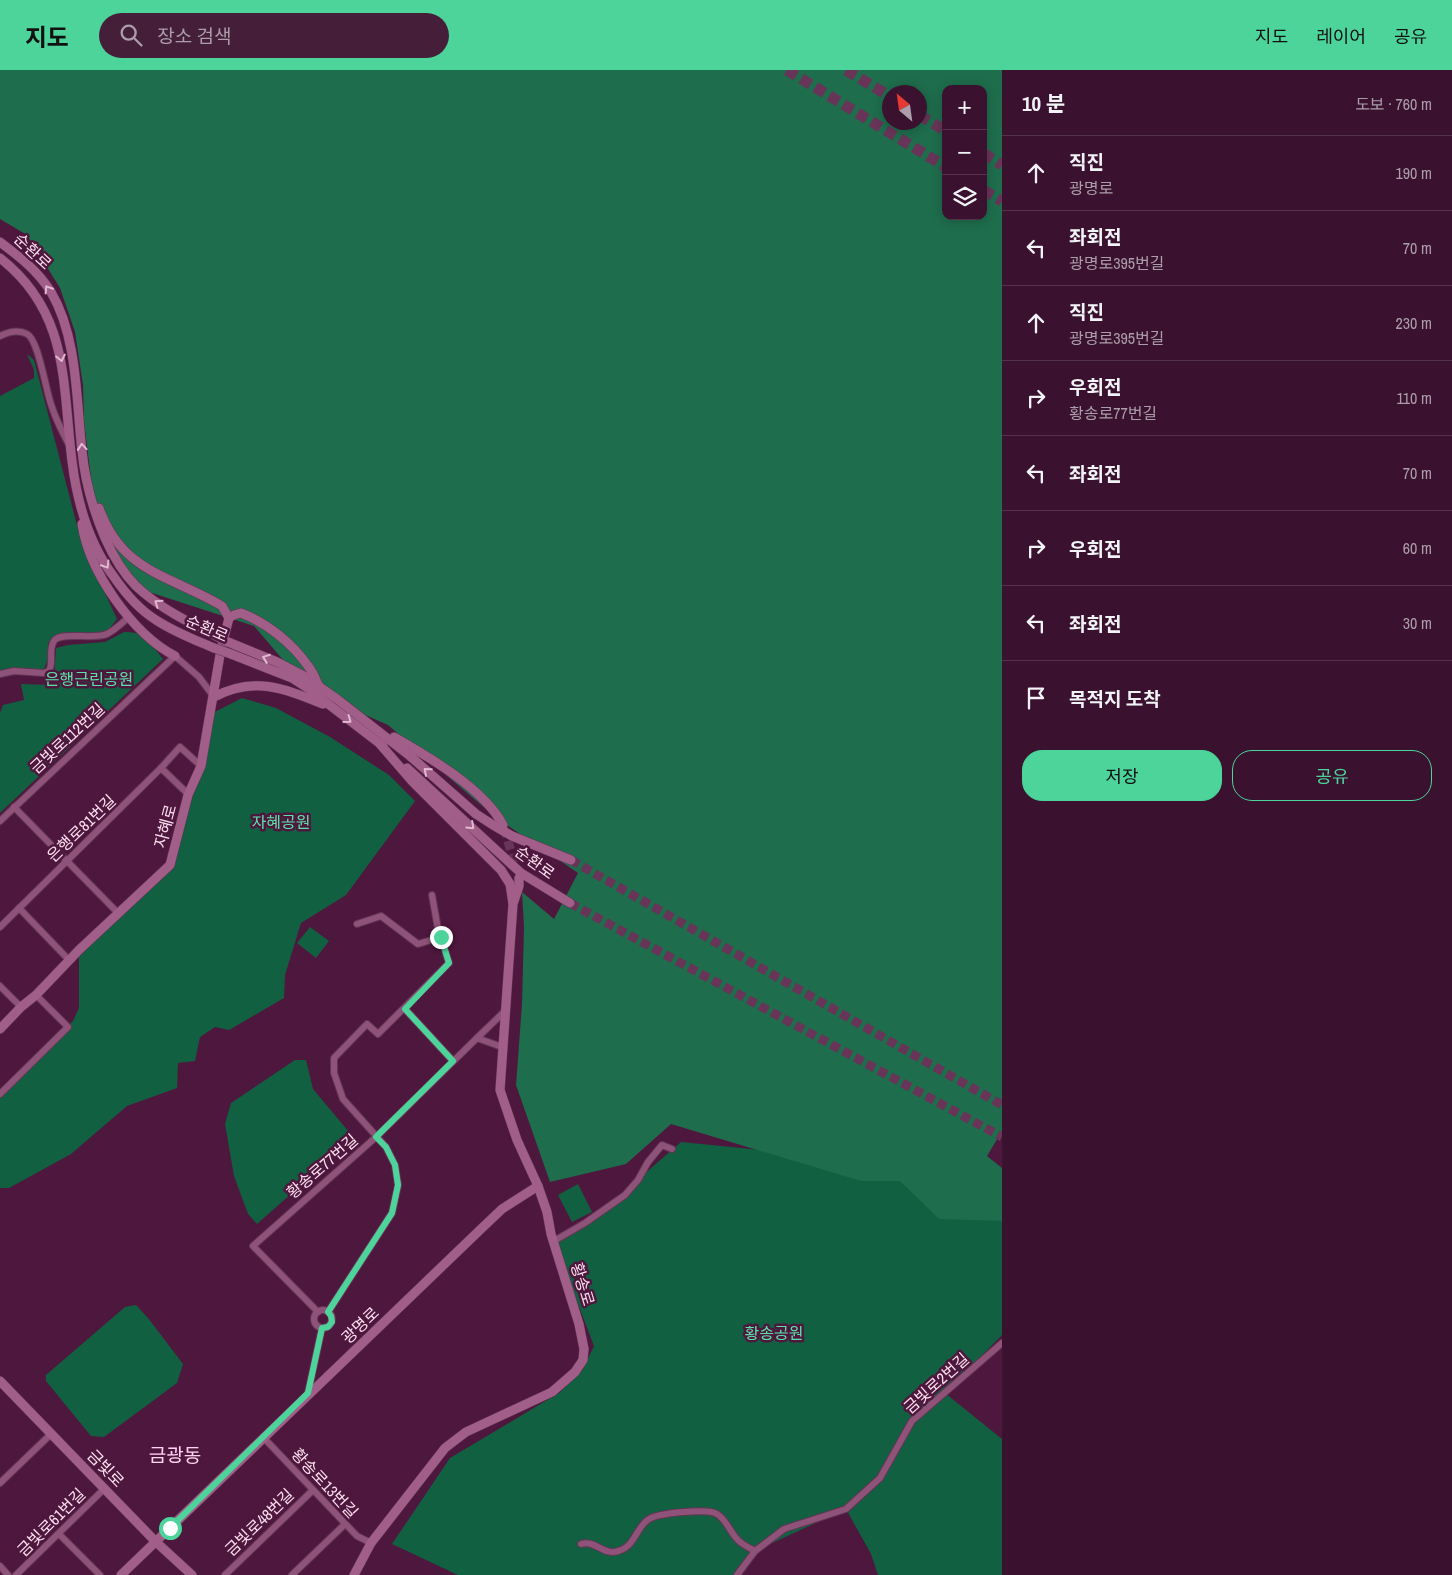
<!DOCTYPE html>
<html lang="ko">
<head>
<meta charset="utf-8">
<style>
  body { margin:0; font-family:"Archivo Narrow","Noto Sans KR",sans-serif; background:#451f3a; color:#f1f3f6 }
  .controls { position:absolute; right:15px; top:15px; display:grid; overflow:hidden; border-radius:10px; box-shadow:0 2px 12px #0003 }
  .controls button { width:45px; height:45px; display:grid; place-items:center; padding:0; border:0; border-bottom:1px solid #54314a; background:#3a112e; color:#f1f3f6; font:25px sans-serif }
  .compass { position:absolute; left:882px; top:15px; width:45px; height:45px; border-radius:50%; background:#3a112e; box-shadow:0 2px 12px #0003; rotate:331deg }
  .stop { position:absolute; width:15px; height:15px; margin:-11px; border:4px solid #4cd49b; border-radius:50%; background:#fff }
  .stop.end { background:#4cd49b; border-color:#fff; box-shadow:0 1px 5px #0008 }
  .list { margin:0; padding:0; list-style:none }
  h2 { display:flex; justify-content:space-between; align-items:center; height:65px; margin:0; padding:0 20px; font-size:21px }
  h2 small { font-size:16px; font-weight:400; color:#ab9daa }
  .list li { display:grid; grid-template-columns:32px 1fr auto; gap:15px; align-items:center; box-sizing:border-box; height:75px; padding:0 20px; border-top:1px solid #54314a }
  .list b { display:block; font-size:19px; white-space:nowrap }
  .list p { margin:0; font-size:16px; white-space:nowrap; color:#ab9daa }
  .list em { font-size:16px; font-style:normal; color:#ab9daa }
  .actions { display:flex; gap:10px; padding:15px 20px }
  .actions a { flex:1; padding:11px 0; border:1px solid #4cd49b; border-radius:20px; text-align:center; font-size:18px; color:#4cd49b }
  .actions .main { background:#4cd49b; color:#111 }
  .icon { flex:none; width:28px; height:28px; fill:none; stroke:currentColor; stroke-width:2; stroke-linecap:round; stroke-linejoin:round }
  .map { position:relative; flex:none; width:1002px; height:1505px; overflow:hidden }
  header { display:flex; align-items:center; gap:30px; box-sizing:border-box; height:70px; padding:0 25px; background:#4cd49b; color:#111 }
  header strong { font-size:24px }
  nav { display:flex; gap:28px; margin-inline-start:auto; font-size:18px }
  .search { width:350px; height:45px; background:#451f3a; display:flex; align-items:center; gap:12px; box-sizing:border-box; padding:0 18px; border-radius:28px; color:#ab9daa; font-size:19px }
  main { display:flex }
  aside { flex:1; background:#3a112e }
  .map>svg:first-child { display:block }
  .green { fill:#116042 }
  .forest { fill:#1e6d4d; fill-rule:evenodd }
  .lines { fill:none; stroke-linecap:round; stroke-linejoin:round }
  .secondary-tunnel { stroke:#683558; stroke-width:9; stroke-dasharray:9 4.5; stroke-linecap:butt }
  .highway-tunnel { stroke:#683558; stroke-width:11; stroke-dasharray:11 5.5; stroke-linecap:butt }
  .street-casing { stroke:#623654; stroke-width:8 }
  .secondary-casing { stroke:#623654; stroke-width:10 }
  .street { stroke:#8f5279; stroke-width:6 }
  .secondary { stroke:#a15e89; stroke-width:9 }
  .secondary-bridge-casing { stroke:#623654; stroke-width:10; stroke-linecap:butt }
  .secondary-bridge { stroke:#a15e89; stroke-width:9 }
  .oneway { stroke:#e1b9d1 }
  .route { stroke:#4cd49b; stroke-width:6 }
  .labels { text-anchor:middle; stroke-width:5; stroke-linejoin:round; paint-order:stroke }
  .street-label { font-size:16px; fill:#fde0f0; stroke:#4e173d }
  .park-label { font-size:16px; fill:#5ce2a8; stroke:#4e173d }
  .quarter-label { font-size:19px; fill:#ffd4ed; stroke:#4e173d }
</style>
</head>
<body>
<header>
<strong>지도</strong>
<div class="search"><svg class="icon" aria-label="search" viewBox="0 0 24 24"><circle cx="10" cy="10" r="6"/><path d="M15 15l6 6"/></svg>장소 검색</div>
<nav><a>지도</a><a>레이어</a><a>공유</a></nav>
</header>
<main>
<div class="map">
<svg width="1002" height="1505" viewBox="0 0 1002 1505">
  <rect width="100%" height="100%" fill="#4e173d"/>
  <g class="green">
    <path d="M27 284 34 290 79 463 86 482 117 549 107 562 55 567 48 573 50 583 43 602 0 603V326L34 308V300Z"/>
    <path d="M124 562C146 561 150 573 163 589L0 743V643L3 635 24 630 21 614 51 615 54 609 56 578 68 575 105 572Z"/>
    <path d="M242 628 276 638 330 667 389 705 415 731 346 825 301 853 285 905 284 928 229 960 215 957 200 967 195 991 178 993 177 1018 127 1036 71 1084 9 1118H0V1024L73 951 79 938V880L170 795 211 644Z"/>
    <path d="M310 857 329 871 316 888 297 873Z"/>
    <path d="M295 990H306L313 1019 354 1068 257 1154 248 1144 234 1106 225 1054 231 1033Z"/>
    <path d="M681 1072 1002 1104V1265L945 1323 1002 1369V1505H878L871 1484 846 1439 755 1481 734 1505H458L392 1474 450 1388 559 1323 582 1301 594 1276 554 1171 618 1127Z"/>
    <path d="M578 1114 592 1142 572 1152 558 1125Z"/>
    <path d="M136 1235 148 1248 183 1294 177 1313 104 1367 91 1366 46 1311V1305L125 1237Z"/>
  </g>
  <path class="forest" d="M0 0H1002V1061L987 1086 1002 1098V1151L939 1149 900 1111H861L671 1054 626 1094 550 1112 516 1015 522 934 524 857 522 822 554 849 578 803 495 747 388 655 309 620 254 556 149 522 119 495 97 458 84 351 83 315 75 262 60 218 27 165 0 149ZM946 19H983V146H946ZM889 22H919V52H889Z"/>
  <g class="lines">
    <g class="secondary-tunnel">
      <path d="M504 758 517 801"/>
      <path d="M571 790 1002 1035"/>
      <path d="M570 833 1002 1067"/>
    </g>
    <g class="highway-tunnel">
      <path d="M787 0 946 97"/>
      <path d="M846 0 889 26"/>
      <path d="M919 45 946 61"/>
      <path d="M983 83 1002 95"/>
      <path d="M983 120 1002 131"/>
    </g>
    <g class="street-casing">
      <g id="street">
        <path d="M0 266C8 262 18 259 27 264 39 270 46 323 52 337 56 350 62 361 68 373"/>
        <path d="M0 604 14 601 44 603 49 601C54 592 48 579 54 571 60 561 94 570 107 564 115 560 122 553 129 547"/>
        <path d="M161 698 187 723 188 725"/>
        <path d="M14 737 118 843"/>
        <path d="M0 751 175 586 199 607 214 627"/>
        <path d="M19 838 69 890"/>
        <path d="M357 854 381 846 418 874 441 867"/>
        <path d="M0 857 161 698 180 677 201 696"/>
        <path d="M0 916 21 937"/>
        <path d="M405 939 453 991"/>
        <path d="M477 968 505 941"/>
        <path d="M0 1024 68 957 36 925"/>
        <path d="M554 1171 585 1153 625 1125 638 1110 648 1092 662 1075 672 1079"/>
        <circle cx="323" cy="1249" r="9"/>
        <path d="M318 1242 253 1176 376 1067 477 968 502 977"/>
        <path d="M328 1242 392 1143 398 1115 395 1095 386 1077 343 1029 334 1003V988L367 954 378 964 449 893 438 859 432 825"/>
        <path d="M308 1323 322 1258"/>
        <path d="M263 1367 357 1466 371 1473"/>
        <path d="M0 1413 52 1363"/>
        <path d="M59 1464 100 1505"/>
        <path d="M581 1474C596 1469 604 1488 621 1480 635 1475 637 1456 649 1449 659 1443 708 1438 717 1444 727 1450 730 1463 739 1471 743 1475 750 1478 755 1481"/>
        <path d="M0 1496 8 1505"/>
        <path d="M16 1505 105 1418"/>
        <path d="M225 1505 313 1420"/>
        <path d="M292 1505 345 1454"/>
        <path d="M737 1505 755 1481 784 1459 846 1439 880 1408 912 1351 1002 1273"/>
      </g>
    </g>
    <g class="secondary-casing">
      <g id="secondary">
        <path d="M0 172C20 187 38 201 51 222 78 268 76 330 82 381 85 411 93 440 105 468 113 486 122 502 136 516 158 537 188 552 216 566"/>
        <path d="M0 188C70 243 62 313 72 391 77 432 89 474 114 507 125 523 140 540 156 550 174 562 195 570 214 578"/>
        <path d="M99 438C122 503 170 505 222 536L229 548"/>
        <path d="M82 454C89 502 133 564 175 586"/>
        <path d="M228 572 277 592 304 606 337 629 410 686 476 744 493 755 512 766 571 790"/>
        <path d="M231 584 292 608 306 617 383 676"/>
        <path d="M214 627C254 606 283 618 323 634"/>
        <path d="M394 667C429 687 484 719 503 755"/>
        <path d="M407 698 521 803 570 833"/>
        <path d="M514 831 519 816V808"/>
        <path d="M0 959 21 937 36 925 79 880 170 795 188 725 201 696 221 579 229 548 234 545 241 543C267 553 292 573 308 596 313 602 316 610 319 617"/>
        <path d="M0 1311 156 1472 192 1505"/>
        <path d="M121 1505 482 1158 502 1139 538 1116"/>
        <path d="M354 1505 371 1473 445 1378 466 1362 552 1322 575 1302 583 1290 584 1279 579 1254 551 1164 547 1142 538 1116 517 1070 500 1020 513 834 510 814 501 800 412 711 380 674"/>
      </g>
    </g>
    <use href="#street" class="street"/>
    <use href="#secondary" class="secondary"/>
    <g class="secondary-bridge-casing">
      <g id="secondary-bridge">
        <path d="M216 566 228 572"/>
        <path d="M214 578 231 584"/>
      </g>
    </g>
    <use href="#secondary-bridge" class="secondary-bridge"/>
  </g>
  <defs><path id="oneway-chevron" d="M-2-3.5L2.5 0L-2 3.5" fill="none" stroke-width="1.6" stroke-linecap="round" stroke-linejoin="round" transform="scale(1.25)"/></defs>
  <g class="oneway">
    <use href="#oneway-chevron" transform="translate(48 219) rotate(-122)"/>
    <use href="#oneway-chevron" transform="translate(61 288) rotate(78)"/>
    <use href="#oneway-chevron" transform="translate(82 377) rotate(-95)"/>
    <use href="#oneway-chevron" transform="translate(106 495) rotate(58)"/>
    <use href="#oneway-chevron" transform="translate(158 533) rotate(-145)"/>
    <use href="#oneway-chevron" transform="translate(266 588) rotate(-159)"/>
    <use href="#oneway-chevron" transform="translate(348 650) rotate(36)"/>
    <use href="#oneway-chevron" transform="translate(427 701) rotate(-139)"/>
    <use href="#oneway-chevron" transform="translate(471 756) rotate(43)"/>
  </g>
  <g class="lines">
    <path class="route" d="M170 1458 308 1323 322 1258 328 1257 332 1252 331 1246 328 1242 392 1143 398 1115 395 1095 386 1077 376 1067 453 991 405 939 449 893 441 867"/>
  </g>
  <g class="labels">
    <g class="street-label">
      <text transform="translate(33 181) rotate(43)" y="6">순환로</text>
      <text transform="translate(207 558) rotate(23)" y="6">순환로</text>
      <text transform="translate(67 668) rotate(-43)" y="6">금빛로112번길</text>
      <text transform="translate(165 756) rotate(-75)" y="6">자혜로</text>
      <text transform="translate(81 758) rotate(-44)" y="6">은행로81번길</text>
      <text transform="translate(535 792) rotate(36)" y="6">순환로</text>
      <text transform="translate(322 1096) rotate(-41)" y="6">황송로77번길</text>
      <text transform="translate(583 1214) rotate(73)" y="6">황송로</text>
      <text transform="translate(360 1255) rotate(-44)" y="6">광명로</text>
      <text transform="translate(936 1313) rotate(-42)" y="6">금빛로2번길</text>
      <text transform="translate(106 1398) rotate(46)" y="6">금빛로</text>
      <text transform="translate(325 1413) rotate(47)" y="6">황송로13번길</text>
      <text transform="translate(51 1452) rotate(-45)" y="6">금빛로61번길</text>
      <text transform="translate(259 1452) rotate(-44)" y="6">금빛로48번길</text>
    </g>
    <g class="park-label">
      <text x="89" y="615">은행근린공원</text>
      <text x="281" y="758">자혜공원</text>
      <text x="774" y="1269">황송공원</text>
    </g>
    <g class="quarter-label">
      <text x="175" y="1392">금광동</text>
    </g>
  </g>
</svg>
<div class="controls">
<button>+</button>
<button>−</button>
<button><svg class="icon" aria-label="layers" viewBox="0 0 24 24"><path d="M12 4l9 5-9 5-9-5zM3 14l9 5 9-5"/></svg></button>
</div>
<svg class="compass" viewBox="-18 -18 36 36"><path d="M0-13l5 13h-10z" fill="#e53935"/><path d="M0 13l5-13h-10z" fill="#ab9daa"/></svg>
<div class="stop" style="left:170px;top:1458px"></div>
<div class="stop end" style="left:441px;top:867px"></div>
</div>
<aside>
<h2>10 분<small>도보 · 760 m</small></h2>
<ul class="list">
<li><svg class="icon" aria-label="ahead" viewBox="0 0 24 24"><path d="M12 20V5M6 11l6-6 6 6"/></svg><div><b>직진</b><p>광명로</p></div><em>190 m</em></li>
<li><svg class="icon" aria-label="left" viewBox="0 0 24 24"><path d="M17 20v-9H6M10 6l-5 5 5 5"/></svg><div><b>좌회전</b><p>광명로395번길</p></div><em>70 m</em></li>
<li><svg class="icon" aria-label="ahead" viewBox="0 0 24 24"><path d="M12 20V5M6 11l6-6 6 6"/></svg><div><b>직진</b><p>광명로395번길</p></div><em>230 m</em></li>
<li><svg class="icon" aria-label="right" viewBox="0 0 24 24"><path d="M7 20v-9h11M14 6l5 5-5 5"/></svg><div><b>우회전</b><p>황송로77번길</p></div><em>110 m</em></li>
<li><svg class="icon" aria-label="left" viewBox="0 0 24 24"><path d="M17 20v-9H6M10 6l-5 5 5 5"/></svg><div><b>좌회전</b></div><em>70 m</em></li>
<li><svg class="icon" aria-label="right" viewBox="0 0 24 24"><path d="M7 20v-9h11M14 6l5 5-5 5"/></svg><div><b>우회전</b></div><em>60 m</em></li>
<li><svg class="icon" aria-label="left" viewBox="0 0 24 24"><path d="M17 20v-9H6M10 6l-5 5 5 5"/></svg><div><b>좌회전</b></div><em>30 m</em></li>
<li><svg class="icon" aria-label="arrive" viewBox="0 0 24 24"><path d="M6 21V4h12l-3 4 3 4H6"/></svg><div><b>목적지 도착</b></div></li>
</ul>
<div class="actions"><a class="main">저장</a><a>공유</a></div>
</aside>
</main>
</body>
</html>
